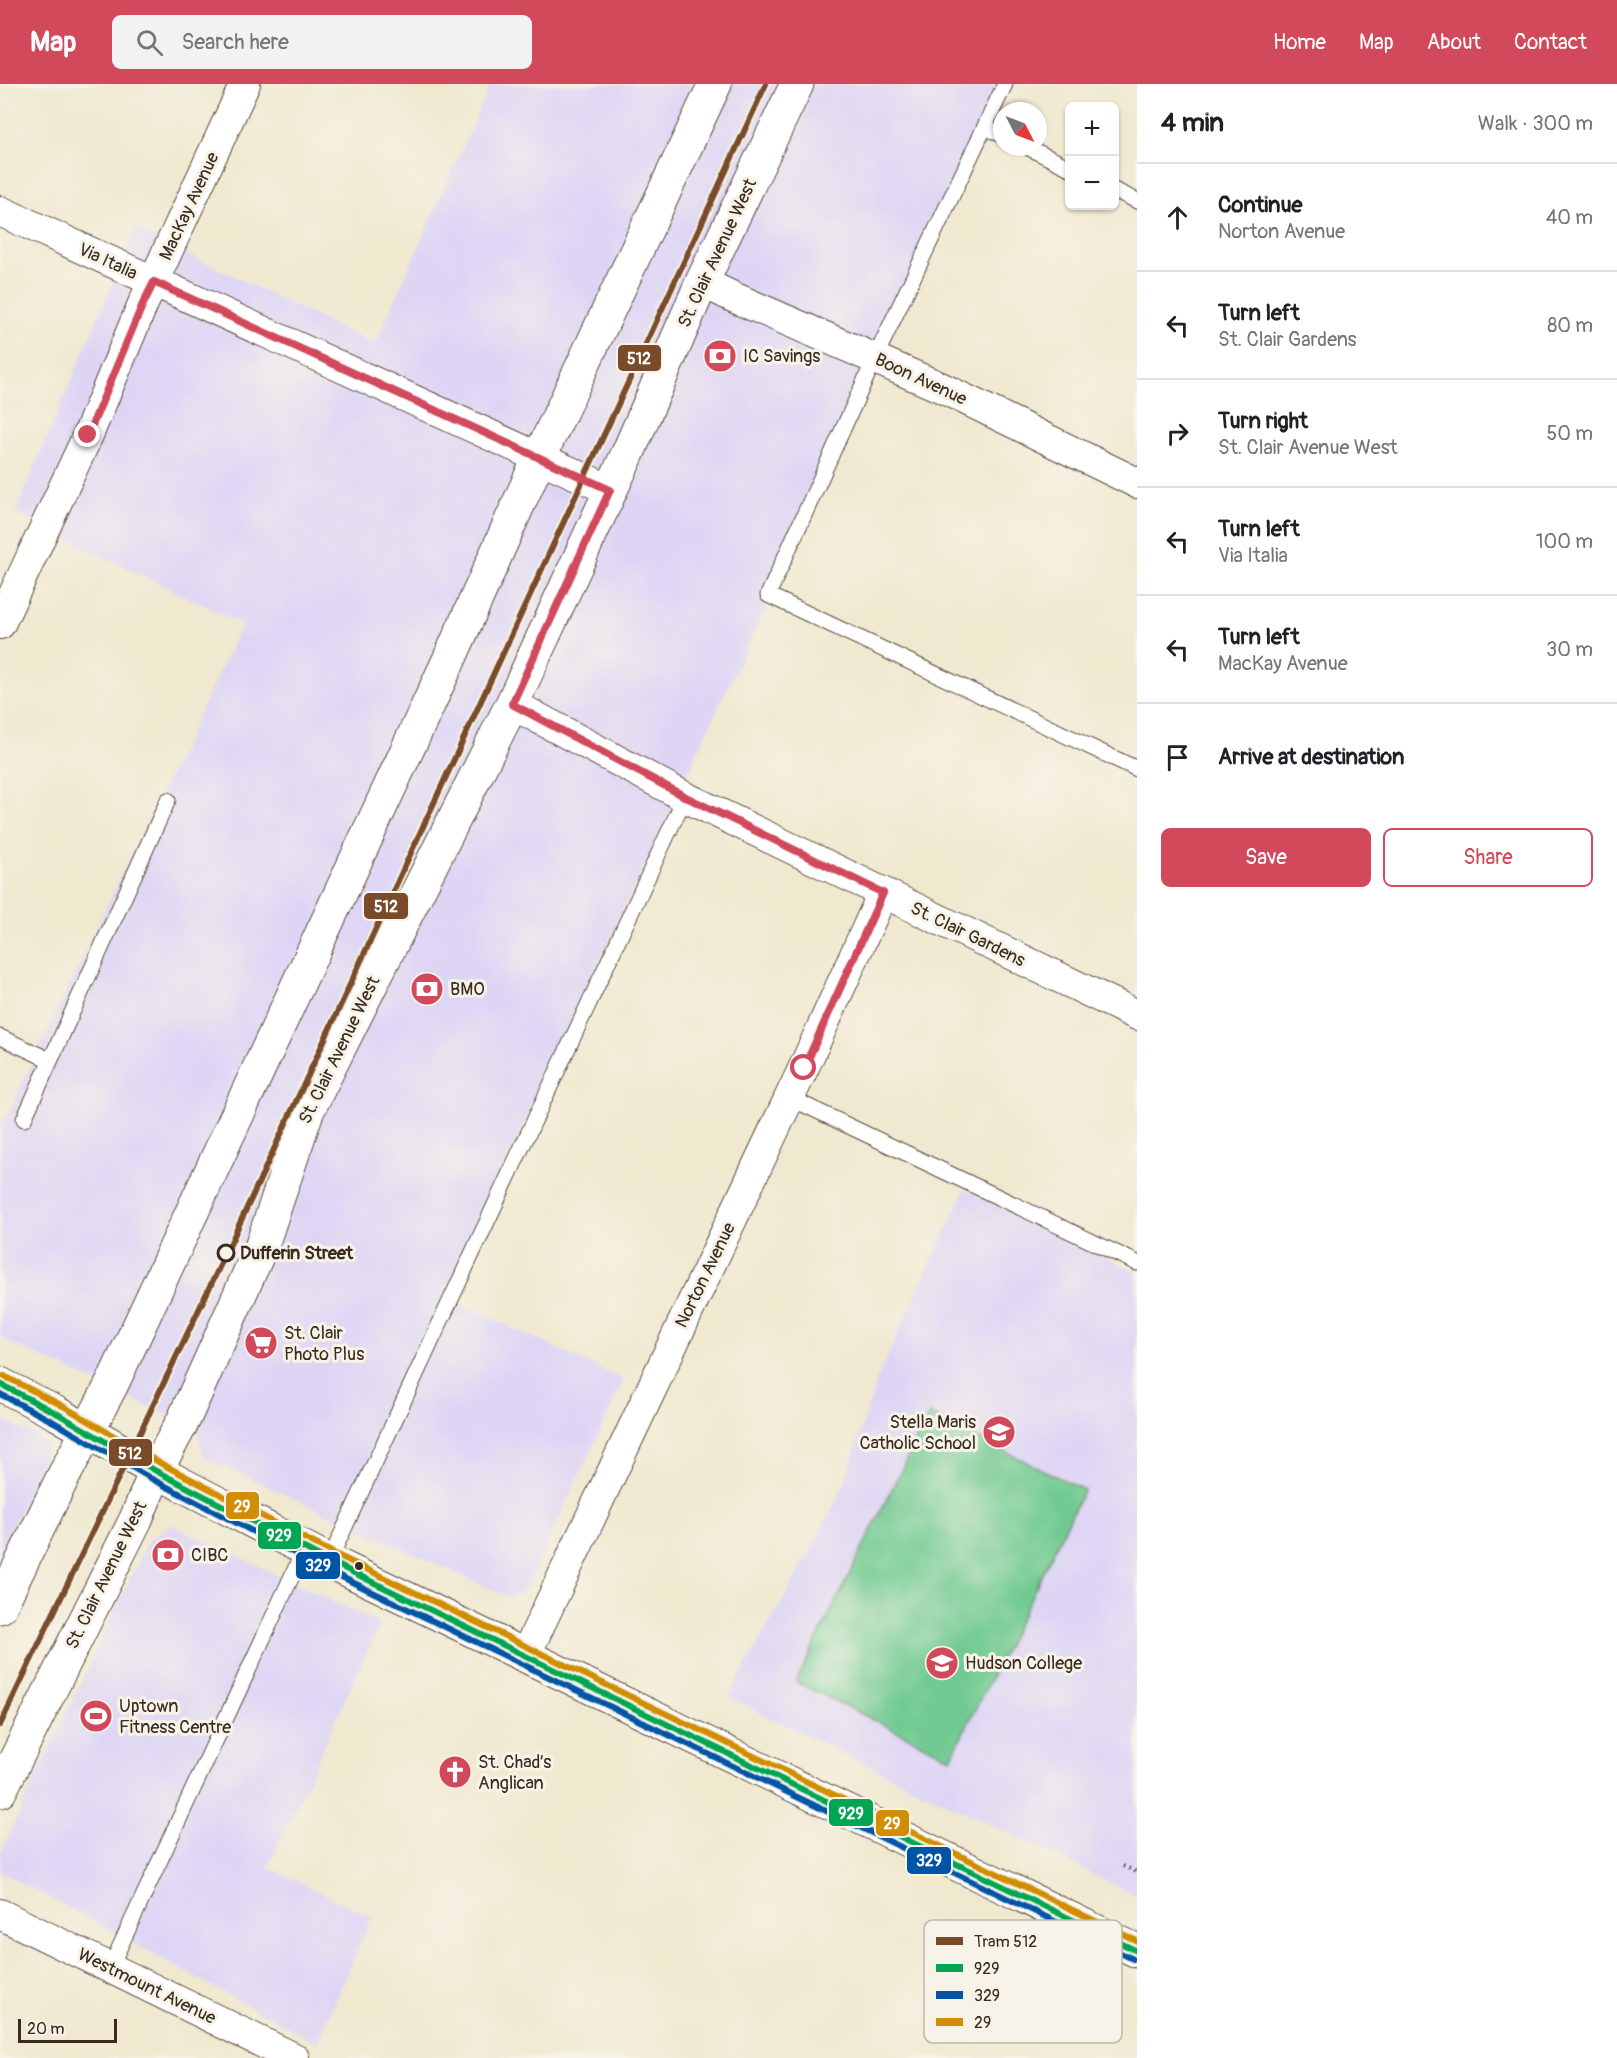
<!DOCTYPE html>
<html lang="en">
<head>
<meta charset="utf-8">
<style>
  body { margin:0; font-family:Pangolin,sans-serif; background:#f2f2f2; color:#202124 }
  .controls { position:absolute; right:18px; top:18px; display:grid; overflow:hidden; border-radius:9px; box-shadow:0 2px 4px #0004 }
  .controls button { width:54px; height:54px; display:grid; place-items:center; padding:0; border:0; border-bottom:2px solid #e0e0e0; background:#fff; color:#202124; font:30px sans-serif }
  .compass { position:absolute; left:993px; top:18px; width:54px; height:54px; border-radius:50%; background:#fff; box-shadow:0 2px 4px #0004; rotate:132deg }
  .scale { position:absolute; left:18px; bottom:15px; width:99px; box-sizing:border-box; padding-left:6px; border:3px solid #3b2a1e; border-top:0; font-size:16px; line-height:21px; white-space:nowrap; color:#3b2a1e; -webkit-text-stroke:4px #f7f3e8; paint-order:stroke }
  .stop { position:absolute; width:18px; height:18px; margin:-14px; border:4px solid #d1495b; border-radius:50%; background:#fff }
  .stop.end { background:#d1495b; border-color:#fff; box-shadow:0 2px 6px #0008 }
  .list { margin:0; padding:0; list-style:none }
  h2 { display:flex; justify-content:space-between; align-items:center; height:78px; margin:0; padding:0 24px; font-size:26px }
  h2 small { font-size:20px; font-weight:400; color:#757577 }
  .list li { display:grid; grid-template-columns:39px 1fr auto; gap:18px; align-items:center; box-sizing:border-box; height:108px; padding:0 24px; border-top:2px solid #e0e0e0 }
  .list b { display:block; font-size:22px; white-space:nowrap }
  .list p { margin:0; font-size:20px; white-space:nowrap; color:#757577 }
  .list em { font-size:20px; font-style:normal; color:#757577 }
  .actions { display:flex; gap:12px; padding:18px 24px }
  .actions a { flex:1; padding:14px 0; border:2px solid #d1495b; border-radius:9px; text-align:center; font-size:21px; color:#d1495b }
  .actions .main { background:#d1495b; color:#fff }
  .icon { flex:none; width:33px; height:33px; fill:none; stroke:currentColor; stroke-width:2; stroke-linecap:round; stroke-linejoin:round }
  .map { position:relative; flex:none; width:1137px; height:1974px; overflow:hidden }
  header { display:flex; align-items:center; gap:36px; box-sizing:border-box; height:84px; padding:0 30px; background:#d1495b; color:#fff }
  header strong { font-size:28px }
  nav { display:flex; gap:33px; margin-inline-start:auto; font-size:21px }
  .search { width:420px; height:54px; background:#f2f2f2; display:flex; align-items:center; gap:15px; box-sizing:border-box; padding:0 21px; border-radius:9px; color:#757577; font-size:22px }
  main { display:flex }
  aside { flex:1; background:#fff }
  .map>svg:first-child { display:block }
  .built { fill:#ded5f5 }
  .green { fill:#71ca91; stroke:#567a58; stroke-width:1.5 }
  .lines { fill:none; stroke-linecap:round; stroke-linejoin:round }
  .lane-casing { stroke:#564639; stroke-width:17 }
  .street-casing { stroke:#564639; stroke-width:32 }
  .secondary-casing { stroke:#564639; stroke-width:35 }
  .path { stroke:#564639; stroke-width:4; stroke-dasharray:1.5 4.5; stroke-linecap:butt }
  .lane { stroke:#fff; stroke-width:15 }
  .street { stroke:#fff; stroke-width:30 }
  .secondary { stroke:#fff; stroke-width:33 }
  .bus-1-casing { stroke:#f7f3e8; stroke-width:10 }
  .bus-2-casing { stroke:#f7f3e8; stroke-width:10 }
  .bus-3-casing { stroke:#f7f3e8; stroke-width:10 }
  .bus-1 { stroke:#00a651; stroke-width:6 }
  .bus-2 { stroke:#0054a6; stroke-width:6 }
  .bus-3 { stroke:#d18d06; stroke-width:6 }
  .tram-1-casing { stroke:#f7f3e8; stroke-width:10 }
  .tram-1 { stroke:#7a4b2a; stroke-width:6 }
  .route { stroke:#d1495b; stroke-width:8 }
  .stop-dot { fill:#f7f3e8; stroke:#3b2a1e; stroke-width:3 }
  .bus-dot { fill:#3b2a1e; stroke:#f7f3e8; stroke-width:2 }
  .labels { text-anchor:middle; stroke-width:6; stroke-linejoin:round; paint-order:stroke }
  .street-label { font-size:18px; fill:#3b2a1e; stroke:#f7f3e8 }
  .poi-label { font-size:18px; fill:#3b2a1e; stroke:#f7f3e8; text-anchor:start }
  .stop-label { font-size:18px; font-weight:bold; fill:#3b2a1e; stroke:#f7f3e8; text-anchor:start }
  .key { fill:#f7f3e8; stroke:#bfb7ab; stroke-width:1.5 }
  .key-label { font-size:16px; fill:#3b2a1e }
  .line-badge { stroke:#f7f3e8; stroke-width:2 }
  .badge-label { font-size:16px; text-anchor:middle; font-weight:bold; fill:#fff }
</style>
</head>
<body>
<header>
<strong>Map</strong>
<div class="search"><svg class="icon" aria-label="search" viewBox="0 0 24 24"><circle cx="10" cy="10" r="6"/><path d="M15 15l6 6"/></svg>Search here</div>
<nav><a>Home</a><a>Map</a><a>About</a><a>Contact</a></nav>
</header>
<main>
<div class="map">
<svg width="1137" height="1974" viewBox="0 0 1137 1974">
  <rect width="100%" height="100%" fill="#f7f3e8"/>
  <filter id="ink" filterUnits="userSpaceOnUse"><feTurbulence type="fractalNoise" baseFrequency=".0167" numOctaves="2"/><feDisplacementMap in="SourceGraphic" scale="12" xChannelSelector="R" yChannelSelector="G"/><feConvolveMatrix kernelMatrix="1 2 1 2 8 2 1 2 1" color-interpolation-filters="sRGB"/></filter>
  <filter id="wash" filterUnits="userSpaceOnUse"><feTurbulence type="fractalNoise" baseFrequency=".008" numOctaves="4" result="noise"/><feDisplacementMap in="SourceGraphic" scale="24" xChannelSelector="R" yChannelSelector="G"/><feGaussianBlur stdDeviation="1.35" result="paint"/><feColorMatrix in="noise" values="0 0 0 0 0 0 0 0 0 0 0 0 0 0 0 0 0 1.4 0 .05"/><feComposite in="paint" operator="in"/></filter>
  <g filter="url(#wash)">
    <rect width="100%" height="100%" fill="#f0e8cf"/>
    <g class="built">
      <path d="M491 0H1010L447 1204 461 1220 624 1296 528 1500 521 1509 508 1513 204 1373 197 1345 0 1254V1037L4 1038 242 540 15 429 136 145 375 261Z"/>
      <path d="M965 1105 1137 1188V1812L728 1613 809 1470 844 1401 877 1295Z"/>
      <path d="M0 1335 31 1349 49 1361 0 1473Z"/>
      <path d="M173 1441 380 1540 268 1783 372 1833 317 1959 0 1787V1769L149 1455Z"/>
    </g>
    <path class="green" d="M929 1330 1084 1406 951 1674 796 1598Z"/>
  </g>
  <g filter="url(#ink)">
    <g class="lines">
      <g class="lane-casing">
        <g id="lane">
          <path d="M1005 0 875 274 768 511 1137 685"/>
          <path d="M985 43 1002 51"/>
          <path d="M1027 63 1070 84"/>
          <path d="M1114 106 1137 117"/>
          <path d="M0 953 50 976"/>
          <path d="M790 1014 1137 1179"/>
          <path d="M24 1035 168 716"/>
          <path d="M329 1477 685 713"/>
          <path d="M110 1884 305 1464"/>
        </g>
      </g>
      <g class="street-casing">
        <g id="street">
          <path d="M0 127 610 406"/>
          <path d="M702 198 733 213 940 303 1137 399"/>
          <path d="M0 540 88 351 142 222 245 0"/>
          <path d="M512 620 685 713 1137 931"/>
          <path d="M525 1572 804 983 883 809"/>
          <path d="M0 1830 294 1974"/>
        </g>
      </g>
      <g class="secondary-casing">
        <g id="secondary">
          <path d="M0 1300 58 1330 156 1387 329 1477 1137 1867"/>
          <path d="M0 1523 61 1397 112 1300 449 576 539 374 715 0"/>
          <path d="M0 1707 136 1435 156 1387 184 1335 262 1161 307 1028 512 620 628 369 702 198 797 0"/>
        </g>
      </g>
      <path class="path" d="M1123 1782 1137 1788"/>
      <use href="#lane" class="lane"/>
      <use href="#street" class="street"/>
      <use href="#secondary" class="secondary"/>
      <g class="bus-1-casing">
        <path id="bus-1" d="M0 1300 58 1330 156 1387 329 1477 1137 1867"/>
      </g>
      <g class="bus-2-casing">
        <path id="bus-2" d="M0 1310 54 1338 152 1395 325 1485 1133 1875"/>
      </g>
      <g class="bus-3-casing">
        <path id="bus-3" d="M4 1292 63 1322 160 1379 333 1469 1137 1857"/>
      </g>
      <use href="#bus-1" class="bus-1"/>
      <use href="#bus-2" class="bus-2"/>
      <use href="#bus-3" class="bus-3"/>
      <g class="tram-1-casing">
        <path id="tram-1" d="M0 1641 226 1169 766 0"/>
      </g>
      <use href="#tram-1" class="tram-1"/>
    </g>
  </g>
  <g class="lines" filter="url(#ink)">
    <path class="route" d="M88 351 142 222 154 198 610 406 512 620 686 713 883 809 804 984"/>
  </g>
  <defs>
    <g id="bank-disc" transform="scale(1.725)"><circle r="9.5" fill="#d1495b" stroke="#f7f3e8"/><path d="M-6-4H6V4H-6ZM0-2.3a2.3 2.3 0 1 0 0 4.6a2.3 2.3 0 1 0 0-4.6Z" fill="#fff"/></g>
    <g id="supermarket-disc" transform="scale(1.725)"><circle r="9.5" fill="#d1495b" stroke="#f7f3e8"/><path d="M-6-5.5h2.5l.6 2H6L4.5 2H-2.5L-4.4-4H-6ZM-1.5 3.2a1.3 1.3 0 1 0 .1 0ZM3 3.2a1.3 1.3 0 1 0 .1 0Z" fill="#fff"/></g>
    <g id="school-disc" transform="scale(1.725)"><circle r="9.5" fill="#d1495b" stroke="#f7f3e8"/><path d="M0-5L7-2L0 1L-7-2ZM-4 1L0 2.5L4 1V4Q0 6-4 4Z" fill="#fff"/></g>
    <g id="stadium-disc" transform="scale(1.725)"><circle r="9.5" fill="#d1495b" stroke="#f7f3e8"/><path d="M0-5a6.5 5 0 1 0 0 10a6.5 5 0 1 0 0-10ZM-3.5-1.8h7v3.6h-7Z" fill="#fff"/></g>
    <g id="church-disc" transform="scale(1.725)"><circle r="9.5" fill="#d1495b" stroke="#f7f3e8"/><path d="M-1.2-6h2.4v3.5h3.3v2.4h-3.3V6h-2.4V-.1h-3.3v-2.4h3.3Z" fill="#fff"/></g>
  </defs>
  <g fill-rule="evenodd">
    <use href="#bank-disc" x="720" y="272"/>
    <use href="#bank-disc" x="427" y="905"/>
    <use href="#supermarket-disc" x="261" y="1259"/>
    <use href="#school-disc" x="999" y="1348"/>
    <use href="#bank-disc" x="168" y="1471"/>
    <use href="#school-disc" x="942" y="1579"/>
    <use href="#stadium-disc" x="96" y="1632"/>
    <use href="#church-disc" x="455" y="1688"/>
  </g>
  <circle class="stop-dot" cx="226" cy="1169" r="8"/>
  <circle class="bus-dot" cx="359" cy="1482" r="5"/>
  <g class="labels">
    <g class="street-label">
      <text transform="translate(189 122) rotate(-65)" y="6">MacKay Avenue</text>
      <text transform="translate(717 169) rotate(-65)" y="6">St. Clair Avenue West</text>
      <text transform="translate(108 177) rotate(25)" y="6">Via Italia</text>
      <text transform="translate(921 295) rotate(25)" y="6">Boon Avenue</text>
      <text transform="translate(968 850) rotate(26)" y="6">St. Clair Gardens</text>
      <text transform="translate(339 966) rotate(-64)" y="6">St. Clair Avenue West</text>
      <text transform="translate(705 1191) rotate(-64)" y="6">Norton Avenue</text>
      <text transform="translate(106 1491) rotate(-64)" y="6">St. Clair Avenue West</text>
      <text transform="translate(147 1902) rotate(26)" y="6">Westmount Avenue</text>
    </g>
    <g class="poi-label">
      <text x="743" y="278">IC Savings</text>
      <text x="450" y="911">BMO</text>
      <text x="284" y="1255">St. Clair<tspan x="284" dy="21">Photo Plus</tspan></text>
      <text x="976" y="1344" text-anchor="end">Stella Maris<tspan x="976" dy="21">Catholic School</tspan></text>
      <text x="191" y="1477">CIBC</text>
      <text x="965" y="1585">Hudson College</text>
      <text x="119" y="1628">Uptown<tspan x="119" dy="21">Fitness Centre</tspan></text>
      <text x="478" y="1684">St. Chad’s<tspan x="478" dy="21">Anglican</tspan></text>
    </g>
    <g class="stop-label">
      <text x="240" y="1175">Dufferin Street</text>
    </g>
  </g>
  <rect x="924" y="1836" width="198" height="123" rx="9" class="key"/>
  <rect x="936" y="1853" width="27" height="8" fill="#7a4b2a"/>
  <rect x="936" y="1880" width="27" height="8" fill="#00a651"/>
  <rect x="936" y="1907" width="27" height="8" fill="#0054a6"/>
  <rect x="936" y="1934" width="27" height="8" fill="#d18d06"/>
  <g class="key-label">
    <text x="974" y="1863">Tram 512</text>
    <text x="974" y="1890">929</text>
    <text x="974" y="1917">329</text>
    <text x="974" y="1944">29</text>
  </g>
  <g class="line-badge">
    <rect x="617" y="260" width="45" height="28" rx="6" fill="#7a4b2a"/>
    <rect x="363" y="808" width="46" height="28" rx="6" fill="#7a4b2a"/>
    <rect x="108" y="1354" width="45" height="29" rx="6" fill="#7a4b2a"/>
    <rect x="225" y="1407" width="35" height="29" rx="6" fill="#d18d06"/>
    <rect x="257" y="1437" width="45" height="29" rx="6" fill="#00a651"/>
    <rect x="295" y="1467" width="46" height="29" rx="6" fill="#0054a6"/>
    <rect x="828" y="1714" width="46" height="29" rx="6" fill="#00a651"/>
    <rect x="875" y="1725" width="35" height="28" rx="6" fill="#d18d06"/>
    <rect x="906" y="1762" width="46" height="29" rx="6" fill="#0054a6"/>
  </g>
  <g class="badge-label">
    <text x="639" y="280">512</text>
    <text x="386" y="828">512</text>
    <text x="130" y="1375">512</text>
    <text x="242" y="1428">29</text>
    <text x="279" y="1457">929</text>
    <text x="318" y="1487">329</text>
    <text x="851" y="1735">929</text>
    <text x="892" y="1745">29</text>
    <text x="929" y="1782">329</text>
  </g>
</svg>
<div class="controls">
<button>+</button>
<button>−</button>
</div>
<svg class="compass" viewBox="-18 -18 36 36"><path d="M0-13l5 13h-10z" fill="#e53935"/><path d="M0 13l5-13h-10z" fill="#757577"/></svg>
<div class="scale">20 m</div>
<div class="stop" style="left:804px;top:984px"></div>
<div class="stop end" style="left:88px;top:351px"></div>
</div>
<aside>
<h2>4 min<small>Walk · 300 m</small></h2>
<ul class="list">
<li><svg class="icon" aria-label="ahead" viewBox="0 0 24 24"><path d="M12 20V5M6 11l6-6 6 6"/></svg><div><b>Continue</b><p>Norton Avenue</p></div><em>40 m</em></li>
<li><svg class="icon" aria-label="left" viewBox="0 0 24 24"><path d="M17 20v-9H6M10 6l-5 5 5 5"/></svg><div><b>Turn left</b><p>St. Clair Gardens</p></div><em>80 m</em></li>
<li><svg class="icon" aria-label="right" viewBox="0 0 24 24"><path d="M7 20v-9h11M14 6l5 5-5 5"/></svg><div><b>Turn right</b><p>St. Clair Avenue West</p></div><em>50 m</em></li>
<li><svg class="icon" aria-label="left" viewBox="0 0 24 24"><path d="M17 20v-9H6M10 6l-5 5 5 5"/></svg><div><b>Turn left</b><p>Via Italia</p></div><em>100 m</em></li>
<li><svg class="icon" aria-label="left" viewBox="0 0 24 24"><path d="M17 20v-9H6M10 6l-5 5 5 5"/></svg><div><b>Turn left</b><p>MacKay Avenue</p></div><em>30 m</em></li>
<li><svg class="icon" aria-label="arrive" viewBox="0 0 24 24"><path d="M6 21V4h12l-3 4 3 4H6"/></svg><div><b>Arrive at destination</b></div></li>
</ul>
<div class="actions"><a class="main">Save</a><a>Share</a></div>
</aside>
</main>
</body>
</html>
